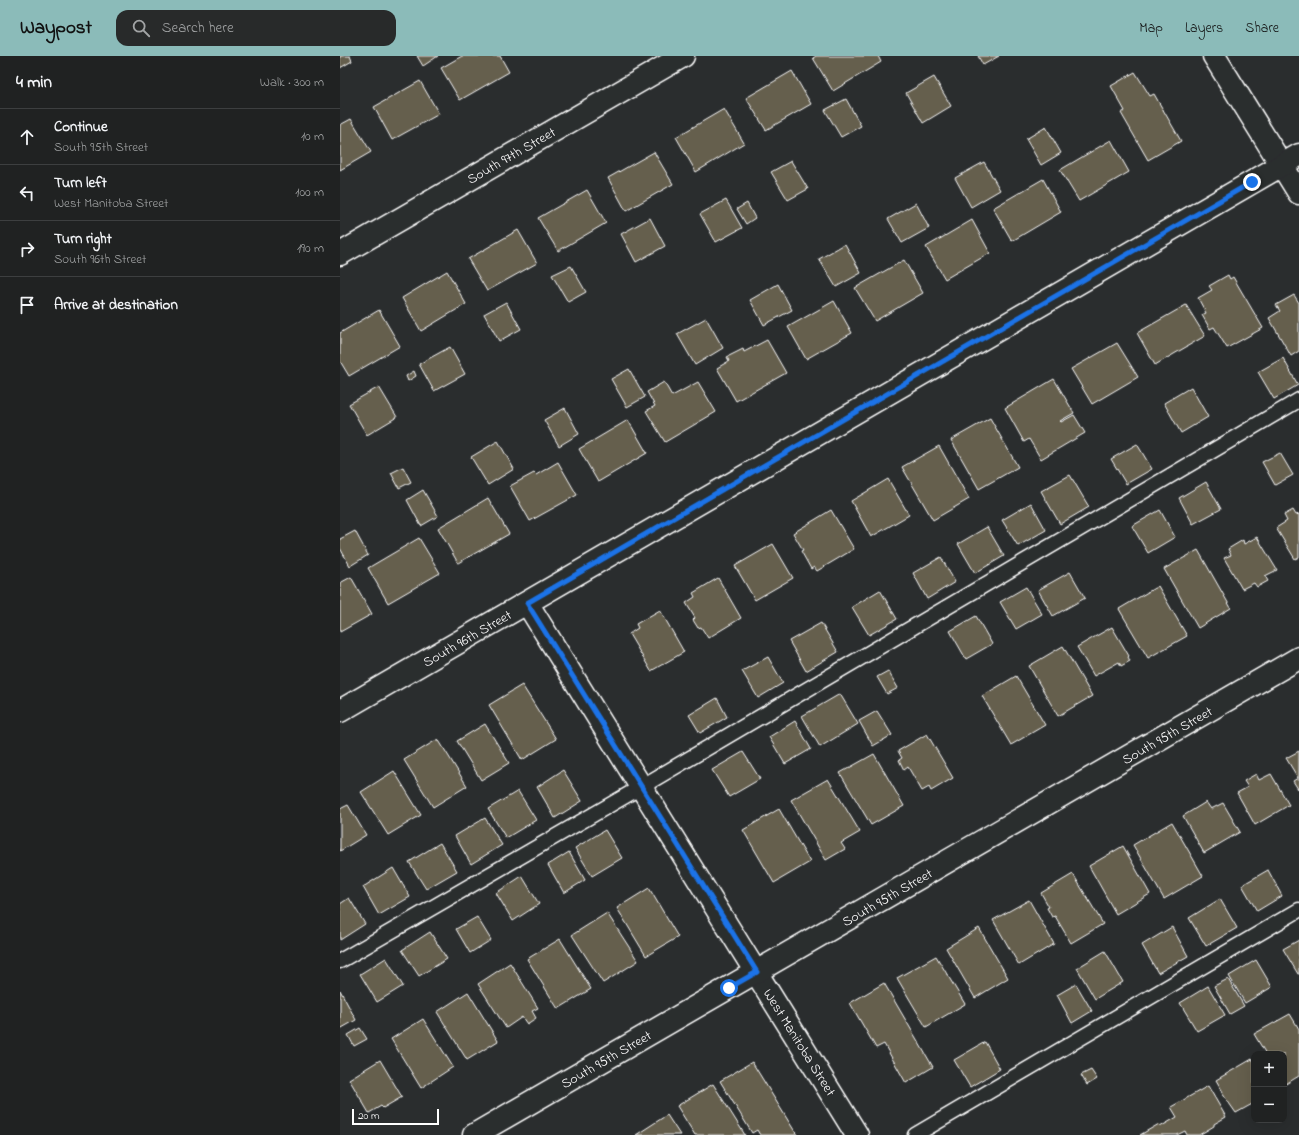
<!DOCTYPE html>
<html lang="en">
<head>
<meta charset="utf-8">
<style>
  body { margin:0; font-family:"Indie Flower",sans-serif; background:#282a2a; color:#f1f3f6 }
  .controls { position:absolute; right:12px; bottom:12px; display:grid; overflow:hidden; border-radius:8px; box-shadow:0 4px 16px #0002 }
  .controls button { width:36px; height:36px; display:grid; place-items:center; padding:0; border:0; border-bottom:1px solid #3d3f40; background:#202222; color:#f1f3f6; font:20px sans-serif }
  .scale { position:absolute; left:12px; bottom:10px; width:87px; box-sizing:border-box; padding-left:4px; border:2px solid #fff; border-top:0; font-size:11px; line-height:14px; white-space:nowrap; color:#fff; -webkit-text-stroke:3px #2a2d2e; paint-order:stroke }
  .stop { position:absolute; width:12px; height:12px; margin:-9px; border:3px solid #1a73e8; border-radius:50%; background:#fff }
  .stop.end { background:#1a73e8; border-color:#fff; box-shadow:0 1px 4px #0008 }
  .list { margin:0; padding:0; list-style:none }
  h2 { display:flex; justify-content:space-between; align-items:center; height:52px; margin:0; padding:0 16px; font-size:17px }
  h2 small { font-size:13px; font-weight:400; color:#a2a4a5 }
  .list li { display:grid; grid-template-columns:26px 1fr auto; gap:12px; align-items:center; box-sizing:border-box; height:56px; padding:0 16px; border-top:1px solid #3d3f40 }
  .list b { display:block; font-size:15px; white-space:nowrap }
  .list p { margin:0; font-size:13px; white-space:nowrap; color:#a2a4a5 }
  .list em { font-size:13px; font-style:normal; color:#a2a4a5 }
  .icon { flex:none; width:22px; height:22px; fill:none; stroke:currentColor; stroke-width:2; stroke-linecap:round; stroke-linejoin:round }
  .map { position:relative; flex:none; width:959px; height:1079px; overflow:hidden }
  header { display:flex; align-items:center; gap:24px; box-sizing:border-box; height:56px; padding:0 20px; background:#8bbbb9; color:#111 }
  header strong { font-size:19px }
  nav { display:flex; gap:22px; margin-inline-start:auto; font-size:14px }
  .search { width:280px; height:36px; background:#282a2a; display:flex; align-items:center; gap:10px; box-sizing:border-box; padding:0 14px; border-radius:12px; color:#a2a4a5; font-size:15px }
  main { display:flex }
  aside { flex:1; background:#202222 }
  .map>svg:first-child { display:block }
  .building { fill:#655e4e; stroke:#fff }
  .lines { fill:none; stroke-linecap:round; stroke-linejoin:round }
  .service-casing { stroke:#fff; stroke-width:17 }
  .minor-casing { stroke:#fff; stroke-width:25 }
  .service { stroke:#2a2d2e; stroke-width:14 }
  .minor { stroke:#2a2d2e; stroke-width:22 }
  .route { stroke:#1a73e8; stroke-width:5 }
  .labels { text-anchor:middle; stroke-width:3; stroke-linejoin:round; paint-order:stroke }
  .street-label { font-size:14px; fill:#fff; stroke:#2a2d2e }
</style>
</head>
<body>
<header>
<strong>Waypost</strong>
<div class="search"><svg class="icon" aria-label="search" viewBox="0 0 24 24"><circle cx="10" cy="10" r="6"/><path d="M15 15l6 6"/></svg>Search here</div>
<nav><a>Map</a><a>Layers</a><a>Share</a></nav>
</header>
<main>
<aside>
<h2>4 min<small>Walk · 300 m</small></h2>
<ul class="list">
<li><svg class="icon" aria-label="ahead" viewBox="0 0 24 24"><path d="M12 20V5M6 11l6-6 6 6"/></svg><div><b>Continue</b><p>South 95th Street</p></div><em>10 m</em></li>
<li><svg class="icon" aria-label="left" viewBox="0 0 24 24"><path d="M17 20v-9H6M10 6l-5 5 5 5"/></svg><div><b>Turn left</b><p>West Manitoba Street</p></div><em>100 m</em></li>
<li><svg class="icon" aria-label="right" viewBox="0 0 24 24"><path d="M7 20v-9h11M14 6l5 5-5 5"/></svg><div><b>Turn right</b><p>South 96th Street</p></div><em>190 m</em></li>
<li><svg class="icon" aria-label="arrive" viewBox="0 0 24 24"><path d="M6 21V4h12l-3 4 3 4H6"/></svg><div><b>Arrive at destination</b></div></li>
</ul>
</aside>
<div class="map">
<svg width="959" height="1079" viewBox="0 0 959 1079">
  <rect width="100%" height="100%" fill="#2a2d2e"/>
  <filter id="ink" filterUnits="userSpaceOnUse"><feTurbulence type="fractalNoise" baseFrequency=".025" numOctaves="2"/><feDisplacementMap in="SourceGraphic" scale="8" xChannelSelector="R" yChannelSelector="G"/><feConvolveMatrix kernelMatrix="1 2 1 2 8 2 1 2 1" color-interpolation-filters="sRGB"/></filter>
  <g filter="url(#ink)">
    <g class="building">
      <path d="M0 0H10L12 5 0 12Z"/>
      <path d="M77 0H98L83 10Z"/>
      <path d="M122 0H160L169 16 120 44 101 12Z"/>
      <path d="M476 0H538L541 6 493 35 473 2Z"/>
      <path d="M638 0H659L643 9Z"/>
      <path d="M452 15 471 48 426 74 406 42Z"/>
      <path d="M795 16 810 40 814 38 841 85 808 104 781 57 785 55 771 30Z"/>
      <path d="M594 21 611 50 583 67 566 37Z"/>
      <path d="M80 25 99 58 52 84 34 51Z"/>
      <path d="M506 43 521 70 501 81 485 54Z"/>
      <path d="M384 53 404 87 356 116 336 81Z"/>
      <path d="M11 63 31 96 0 114V69Z"/>
      <path d="M706 71 721 97 701 109 686 83Z"/>
      <path d="M771 84 789 116 739 145 720 114Z"/>
      <path d="M314 96 333 128 286 155 268 122Z"/>
      <path d="M451 105 468 133 448 144 431 116Z"/>
      <path d="M644 106 660 134 631 151 615 122Z"/>
      <path d="M703 123 721 156 672 185 653 152Z"/>
      <path d="M247 134 266 167 218 195 198 162Z"/>
      <path d="M386 144 402 172 376 186 360 158Z"/>
      <path d="M407 147 415 162 406 168 397 153Z"/>
      <path d="M576 147 589 172 562 187 548 163Z"/>
      <path d="M310 162 325 190 296 206 281 178Z"/>
      <path d="M632 164 650 197 605 223 586 191Z"/>
      <path d="M178 174 197 207 147 235 128 203Z"/>
      <path d="M505 188 521 217 496 231 479 203Z"/>
      <path d="M564 204 583 237 535 265 515 232Z"/>
      <path d="M231 210 246 236 228 246 212 219Z"/>
      <path d="M107 215 126 248 81 275 62 242Z"/>
      <path d="M888 219 890 223 893 221 923 272 887 292 874 271 870 273 862 259 866 257 858 242 872 234 869 230Z"/>
      <path d="M438 228 452 254 424 269 410 244Z"/>
      <path d="M954 239 959 247V295L951 300 929 262 940 255 936 249Z"/>
      <path d="M494 245 512 277 466 303 448 271Z"/>
      <path d="M166 246 181 273 159 285 144 258Z"/>
      <path d="M846 249 865 280 815 309 797 277Z"/>
      <path d="M39 254 60 290 9 320 0 305V277Z"/>
      <path d="M366 262 383 292 355 309 337 278Z"/>
      <path d="M427 284 446 317 396 345 377 312 389 305 387 301 403 293 404 296Z"/>
      <path d="M777 287 798 321 752 348 731 313Z"/>
      <path d="M110 291 125 318 94 335 79 308Z"/>
      <path d="M943 302 958 329 934 343 918 316Z"/>
      <path d="M289 313 305 341 287 351 271 323Z"/>
      <path d="M74 315 76 320 68 325 66 320Z"/>
      <path d="M714 323 734 357 720 365 721 366 734 359 745 377 701 403 689 383 684 386 665 352Z"/>
      <path d="M324 326 332 340 358 326 376 356 325 386 306 355 315 350 307 336Z"/>
      <path d="M39 331 57 361 27 379 9 348Z"/>
      <path d="M851 331 868 361 841 377 824 347Z"/>
      <path d="M225 352 239 378 219 390 204 364Z"/>
      <path d="M650 362 678 411 639 433 611 384Z"/>
      <path d="M288 364 307 397 258 426 239 393Z"/>
      <path d="M158 385 174 413 148 429 131 401Z"/>
      <path d="M797 388 812 413 786 428 771 403Z"/>
      <path d="M599 390 629 443 593 464 562 411Z"/>
      <path d="M940 397 953 419 935 429 922 406Z"/>
      <path d="M218 406 237 439 190 465 170 430 194 417 196 419Z"/>
      <path d="M63 411 71 426 59 432 51 417Z"/>
      <path d="M730 419 749 451 720 468 701 435Z"/>
      <path d="M548 423 569 459 531 481 511 445Z"/>
      <path d="M866 426 881 453 853 468 839 442Z"/>
      <path d="M83 434 98 460 81 470 67 444Z"/>
      <path d="M148 442 169 478 118 507 98 472Z"/>
      <path d="M691 447 706 474 678 490 662 464Z"/>
      <path d="M491 454 514 493 477 515 474 511 471 513 461 495 463 494 453 477Z"/>
      <path d="M820 454 835 481 808 497 792 470Z"/>
      <path d="M953 454 956 459 959 458V501L955 503 936 472 947 465 944 459Z"/>
      <path d="M647 471 664 500 635 517 618 488Z"/>
      <path d="M15 475 28 499 10 510 0 492V483Z"/>
      <path d="M917 481 937 514 925 520 928 525 917 531 914 527 902 533 884 502 891 499 888 493 903 484 904 488Z"/>
      <path d="M79 482 100 517 48 547 28 512Z"/>
      <path d="M433 488 453 522 415 544 395 510Z"/>
      <path d="M858 494 891 552 858 572 824 513Z"/>
      <path d="M601 501 615 526 587 543 573 517Z"/>
      <path d="M730 516 745 542 713 560 698 534Z"/>
      <path d="M11 521 32 558 0 576V527Z"/>
      <path d="M378 522 401 562 368 582 361 571 358 572 353 564 355 562 346 547 355 541 353 537Z"/>
      <path d="M818 530 847 580 808 602 779 553Z"/>
      <path d="M686 531 702 558 676 573 660 546Z"/>
      <path d="M540 534 557 563 529 579 512 551Z"/>
      <path d="M320 554 344 596 311 615 289 578 298 572 296 568Z"/>
      <path d="M636 560 652 588 626 603 610 575Z"/>
      <path d="M481 567 498 596 466 615 449 585Z"/>
      <path d="M772 571 789 600 788 601 790 605 781 610 779 606 754 620 737 591Z"/>
      <path d="M723 590 752 640 718 660 689 610Z"/>
      <path d="M428 601 443 627 418 642 402 615Z"/>
      <path d="M548 615 558 632 547 638 537 621Z"/>
      <path d="M676 620 705 669 671 689 642 640Z"/>
      <path d="M182 629 216 683 182 704 149 649Z"/>
      <path d="M500 638 518 668 480 691 462 660Z"/>
      <path d="M377 642 387 661 360 677 349 659Z"/>
      <path d="M537 655 552 679 533 690 519 665Z"/>
      <path d="M455 665 471 693 445 708 429 681Z"/>
      <path d="M145 668 169 707 141 724 117 685Z"/>
      <path d="M587 678 613 722 591 735 589 731 582 735 568 711 564 714 559 704 562 702 558 695Z"/>
      <path d="M98 683 127 730 93 751 64 704Z"/>
      <path d="M959 695V732L958 733 953 725 958 722 946 702Z"/>
      <path d="M403 696 420 723 389 741 372 714Z"/>
      <path d="M534 698 564 750 531 769 500 717Z"/>
      <path d="M223 714 242 745 215 762 197 731Z"/>
      <path d="M54 715 81 759 48 779 21 736Z"/>
      <path d="M916 718 919 724 931 718 949 749 915 769 897 737 908 731 904 725Z"/>
      <path d="M488 723 520 776 501 787 505 793 486 804 451 744Z"/>
      <path d="M178 735 196 764 166 782 148 753Z"/>
      <path d="M866 746 871 753 883 747 900 776 864 797 843 760Z"/>
      <path d="M8 749 26 779 0 795V753Z"/>
      <path d="M439 753 470 806 434 827 403 774Z"/>
      <path d="M145 762 162 789 131 808 115 780Z"/>
      <path d="M832 766 863 820 824 843 793 789Z"/>
      <path d="M265 774 282 802 252 820 235 792Z"/>
      <path d="M100 787 117 815 86 833 69 806Z"/>
      <path d="M783 790 810 838 776 858 749 810Z"/>
      <path d="M229 796 245 824 224 837 208 809Z"/>
      <path d="M53 812 70 841 39 859 23 831Z"/>
      <path d="M928 814 942 840 917 855 902 829Z"/>
      <path d="M733 818 763 868 731 887 715 860 712 861 707 852 709 851 701 837Z"/>
      <path d="M182 820 199 848 173 865 156 837Z"/>
      <path d="M309 832 338 881 306 900 277 852Z"/>
      <path d="M9 842 25 868 0 884V848Z"/>
      <path d="M880 843 897 872 866 890 849 862Z"/>
      <path d="M689 844 714 888 679 909 653 864Z"/>
      <path d="M267 857 298 905 263 927 232 879Z"/>
      <path d="M137 861 151 884 130 897 116 873Z"/>
      <path d="M832 871 848 900 818 917 802 889Z"/>
      <path d="M639 872 668 922 635 942 606 892Z"/>
      <path d="M90 876 107 903 79 920 62 894Z"/>
      <path d="M220 883 251 933 218 953 187 903Z"/>
      <path d="M959 884V918H958L943 893Z"/>
      <path d="M765 895 783 926 755 943 737 912Z"/>
      <path d="M596 900 625 948 586 971 557 922Z"/>
      <path d="M46 902 63 930 37 946 20 918Z"/>
      <path d="M916 904 932 931 905 947 889 920Z"/>
      <path d="M170 907 198 952 192 955 196 962 187 968 182 961 166 972 138 928Z"/>
      <path d="M888 923 904 950 890 958 874 930Z"/>
      <path d="M544 927 593 1011 566 1027 544 988 536 992 510 947Z"/>
      <path d="M736 928 752 955 732 967 717 939Z"/>
      <path d="M868 930 885 959 857 975 840 947Z"/>
      <path d="M0 934 16 964 0 973Z"/>
      <path d="M128 936 158 985 127 1004 97 956Z"/>
      <path d="M950 958 959 973V1020L944 1029V998H926L914 978Z"/>
      <path d="M83 963 113 1011 81 1032 51 983Z"/>
      <path d="M20 972 27 983 14 990 8 979Z"/>
      <path d="M645 986 660 1013 630 1031 614 1004Z"/>
      <path d="M912 1003 914 1006V1047L896 1057 882 1037 883 1036 876 1024Z"/>
      <path d="M40 1004 62 1041 43 1052 41 1050 29 1057 9 1023Z"/>
      <path d="M412 1006 457 1079H420L417 1074 412 1077 380 1025Z"/>
      <path d="M751 1014 757 1023 747 1029 741 1019Z"/>
      <path d="M373 1028 405 1079H355L337 1050Z"/>
      <path d="M868 1030 886 1061 874 1068V1070L859 1079H847L845 1075 837 1079H800L819 1068 820 1071 837 1061 831 1051Z"/>
      <path d="M327 1059 340 1079H296Z"/>
    </g>
    <g class="lines">
      <g class="service-casing">
        <g id="service">
          <path d="M0 905 301 731 959 344"/>
          <path d="M575 1079 959 854"/>
        </g>
      </g>
      <g class="minor-casing">
        <g id="minor">
          <path d="M874 0 959 137"/>
          <path d="M0 198 343 0"/>
          <path d="M187 547 517 1079"/>
          <path d="M0 655 959 99"/>
          <path d="M134 1079 959 602"/>
        </g>
      </g>
      <use href="#service" class="service"/>
      <use href="#minor" class="minor"/>
    </g>
  </g>
  <g class="lines" filter="url(#ink)">
    <path class="route" d="M389 932 417 916 187 547 912 126"/>
  </g>
  <g class="labels">
    <g class="street-label">
      <text transform="translate(171 99) rotate(-30)" y="5">South 97th Street</text>
      <text transform="translate(127 582) rotate(-30)" y="5">South 96th Street</text>
      <text transform="translate(827 679) rotate(-30)" y="5">South 95th Street</text>
      <text transform="translate(547 841) rotate(-30)" y="5">South 95th Street</text>
      <text transform="translate(460 986) rotate(58)" y="5">West Manitoba Street</text>
      <text transform="translate(266 1003) rotate(-30)" y="5">South 95th Street</text>
    </g>
  </g>
</svg>
<div class="controls">
<button>+</button>
<button>−</button>
</div>
<div class="scale">20 m</div>
<div class="stop" style="left:389px;top:932px"></div>
<div class="stop end" style="left:912px;top:126px"></div>
</div>
</main>
</body>
</html>
